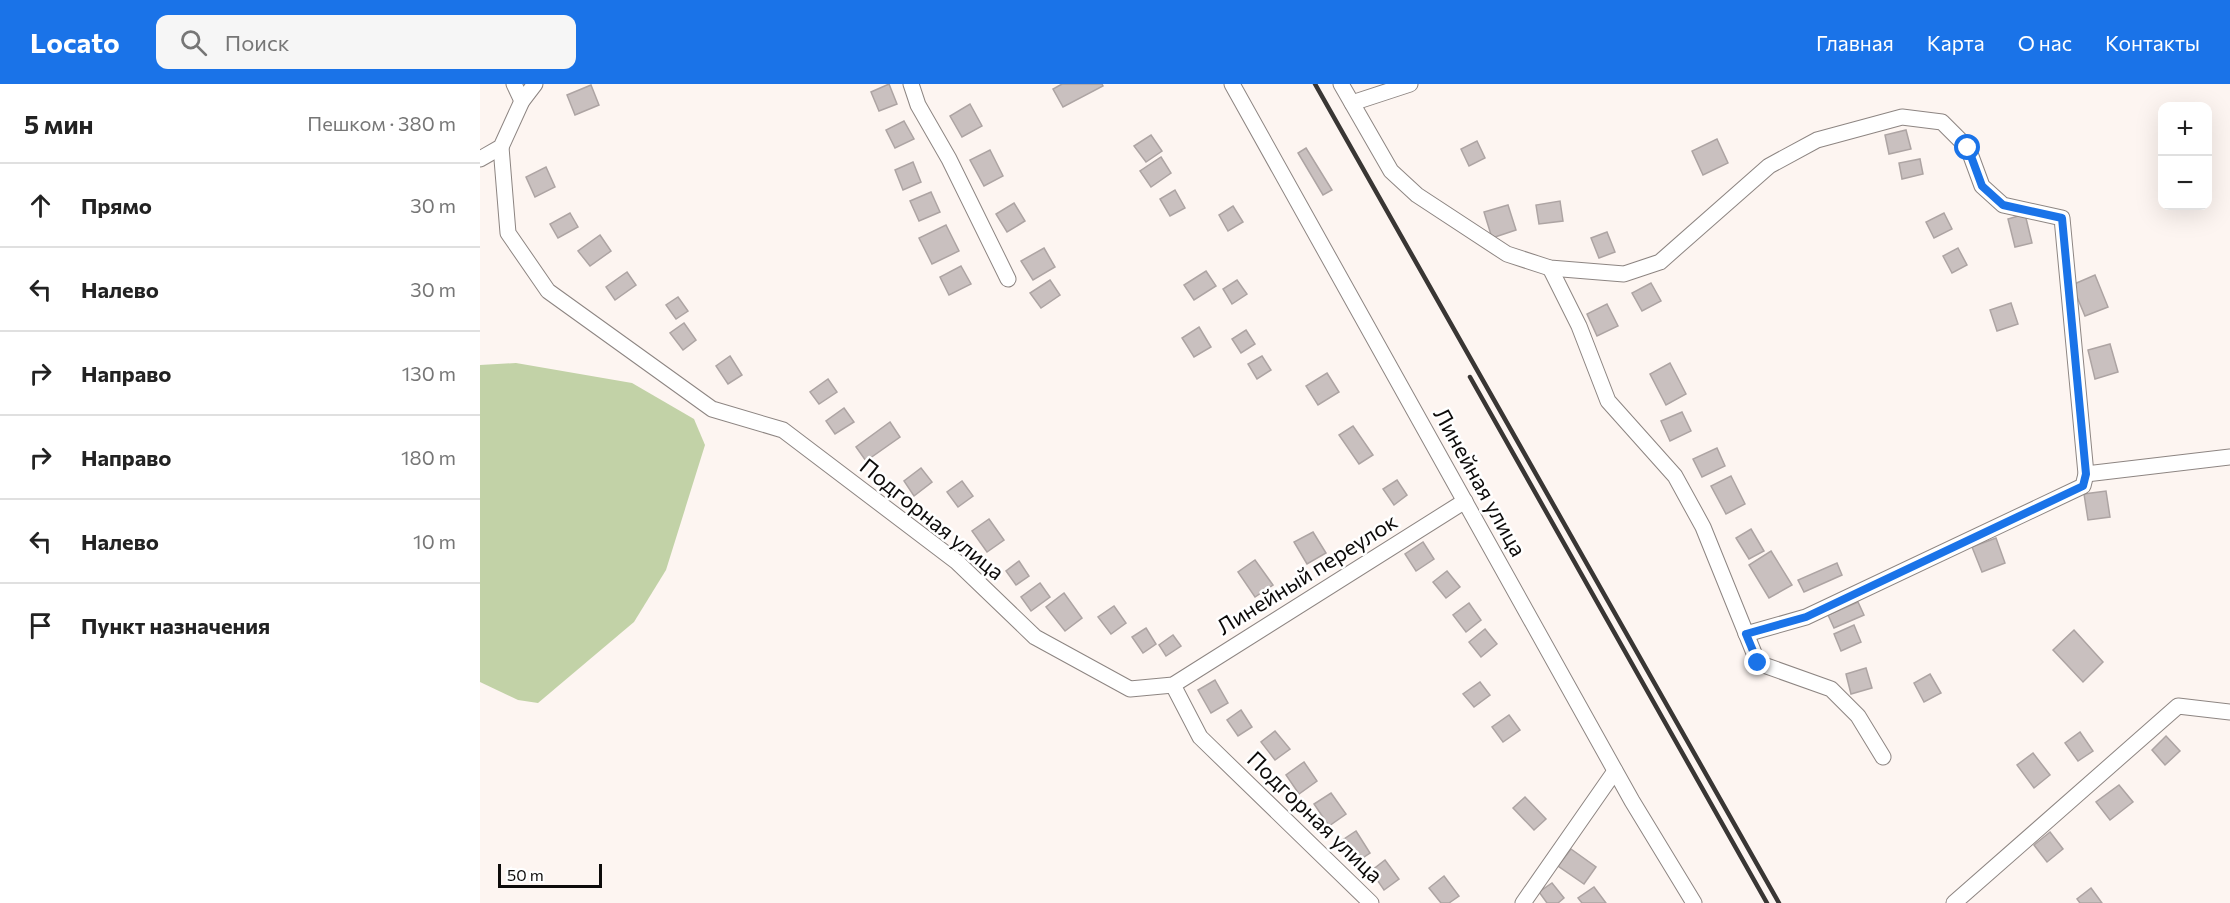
<!DOCTYPE html>
<html lang="ru">
<head>
<meta charset="utf-8">
<style>
  body { margin:0; font-family:Commissioner,sans-serif; background:#f6f6f6; color:#222 }
  .controls { position:absolute; right:18px; top:18px; display:grid; overflow:hidden; border-radius:12px; box-shadow:0 6px 24px #0002 }
  .controls button { width:54px; height:54px; display:grid; place-items:center; padding:0; border:0; border-bottom:2px solid #e0e0e0; background:#fff; color:#222; font:30px sans-serif }
  .scale { position:absolute; left:18px; bottom:15px; width:104px; box-sizing:border-box; padding-left:6px; border:3px solid #0d0b0a; border-top:0; font-size:16px; line-height:21px; white-space:nowrap; color:#0d0b0a; -webkit-text-stroke:4px #fff; paint-order:stroke }
  .stop { position:absolute; width:18px; height:18px; margin:-14px; border:4px solid #1a73e8; border-radius:50%; background:#fff }
  .stop.end { background:#1a73e8; border-color:#fff; box-shadow:0 2px 6px #0008 }
  .list { margin:0; padding:0; list-style:none }
  h2 { display:flex; justify-content:space-between; align-items:center; height:78px; margin:0; padding:0 24px; font-size:26px }
  h2 small { font-size:20px; font-weight:400; color:#767676 }
  .list li { display:grid; grid-template-columns:39px 1fr auto; gap:18px; align-items:center; box-sizing:border-box; height:84px; padding:0 24px; border-top:2px solid #e0e0e0 }
  .list b { display:block; font-size:22px; white-space:nowrap }
  .list em { font-size:20px; font-style:normal; color:#767676 }
  .icon { flex:none; width:33px; height:33px; fill:none; stroke:currentColor; stroke-width:2; stroke-linecap:round; stroke-linejoin:round }
  .map { position:relative; flex:none; width:1750px; height:819px; overflow:hidden }
  header { display:flex; align-items:center; gap:36px; box-sizing:border-box; height:84px; padding:0 30px; background:#1a73e8; color:#fff }
  header strong { font-size:28px }
  nav { display:flex; gap:33px; margin-inline-start:auto; font-size:21px }
  .search { width:420px; height:54px; background:#f6f6f6; display:flex; align-items:center; gap:15px; box-sizing:border-box; padding:0 21px; border-radius:12px; color:#767676; font-size:22px }
  main { display:flex }
  aside { flex:1; background:#fff }
  .map>svg:first-child { display:block }
  .green { fill:#c2d2a7 }
  .building { fill:#c9c0bf; stroke:#ada4a3; stroke-width:1.5 }
  .lines { fill:none; stroke-linecap:round; stroke-linejoin:round }
  .minor-casing { stroke:#8d8582; stroke-width:17 }
  .minor { stroke:#fff; stroke-width:15 }
  .rail { stroke:#393634; stroke-width:4.5 }
  .route { stroke:#1a73e8; stroke-width:8 }
  .labels { text-anchor:middle; stroke-width:5; stroke-linejoin:round; paint-order:stroke }
  .street-label { font-size:22px; fill:#0d0b0a; stroke:#fff }
</style>
</head>
<body>
<header>
<strong>Locato</strong>
<div class="search"><svg class="icon" aria-label="search" viewBox="0 0 24 24"><circle cx="10" cy="10" r="6"/><path d="M15 15l6 6"/></svg>Поиск</div>
<nav><a>Главная</a><a>Карта</a><a>О нас</a><a>Контакты</a></nav>
</header>
<main>
<aside>
<h2>5 мин<small>Пешком · 380 m</small></h2>
<ul class="list">
<li><svg class="icon" aria-label="ahead" viewBox="0 0 24 24"><path d="M12 20V5M6 11l6-6 6 6"/></svg><div><b>Прямо</b></div><em>30 m</em></li>
<li><svg class="icon" aria-label="left" viewBox="0 0 24 24"><path d="M17 20v-9H6M10 6l-5 5 5 5"/></svg><div><b>Налево</b></div><em>30 m</em></li>
<li><svg class="icon" aria-label="right" viewBox="0 0 24 24"><path d="M7 20v-9h11M14 6l5 5-5 5"/></svg><div><b>Направо</b></div><em>130 m</em></li>
<li><svg class="icon" aria-label="right" viewBox="0 0 24 24"><path d="M7 20v-9h11M14 6l5 5-5 5"/></svg><div><b>Направо</b></div><em>180 m</em></li>
<li><svg class="icon" aria-label="left" viewBox="0 0 24 24"><path d="M17 20v-9H6M10 6l-5 5 5 5"/></svg><div><b>Налево</b></div><em>10 m</em></li>
<li><svg class="icon" aria-label="arrive" viewBox="0 0 24 24"><path d="M6 21V4h12l-3 4 3 4H6"/></svg><div><b>Пункт назначения</b></div></li>
</ul>
</aside>
<div class="map">
<svg width="1750" height="819" viewBox="0 0 1750 819">
  <rect width="100%" height="100%" fill="#fdf5f1"/>
  <path class="green" d="M36 279 152 299 214 335 225 361 186 486 154 538 58 619 38 616 0 598V281Z"/>
  <g class="building">
    <path d="M409 0 417 20 399 27 391 8Z"/>
    <path d="M582 0H622L623 2 583 23 573 5Z"/>
    <path d="M111 1 119 21 95 31 87 11Z"/>
    <path d="M490 20 502 42 482 53 470 32Z"/>
    <path d="M424 37 434 55 415 64 406 46Z"/>
    <path d="M1426 46 1431 65 1409 70 1405 51Z"/>
    <path d="M671 51 682 67 666 78 654 62Z"/>
    <path d="M1237 55 1248 79 1223 91 1212 67Z"/>
    <path d="M997 57 1005 74 989 82 981 65Z"/>
    <path d="M826 64 852 106 843 111 818 69Z"/>
    <path d="M510 66 523 92 504 102 490 76Z"/>
    <path d="M681 73 691 89 671 103 660 87Z"/>
    <path d="M1440 75 1443 90 1422 95 1419 79Z"/>
    <path d="M433 78 441 98 423 106 415 86Z"/>
    <path d="M66 83 75 103 55 113 46 93Z"/>
    <path d="M695 106 705 124 690 132 680 115Z"/>
    <path d="M451 108 460 128 439 137 430 117Z"/>
    <path d="M1080 117 1083 137 1059 140 1056 121Z"/>
    <path d="M534 119 545 137 527 148 516 130Z"/>
    <path d="M1028 121 1036 146 1012 154 1004 128Z"/>
    <path d="M753 122 763 138 748 147 739 131Z"/>
    <path d="M90 129 98 143 78 154 70 140Z"/>
    <path d="M1464 129 1472 145 1454 154 1446 138Z"/>
    <path d="M1545 130 1552 159 1535 163 1528 135Z"/>
    <path d="M466 141 479 167 452 180 439 154Z"/>
    <path d="M1127 148 1135 168 1119 174 1111 154Z"/>
    <path d="M120 151 131 167 110 182 98 167Z"/>
    <path d="M564 164 575 183 553 196 541 177Z"/>
    <path d="M1478 164 1487 181 1472 189 1463 172Z"/>
    <path d="M481 182 491 200 469 211 460 193Z"/>
    <path d="M726 187 736 202 714 216 704 201Z"/>
    <path d="M147 188 156 201 135 216 126 203Z"/>
    <path d="M1615 191 1628 223 1605 232 1592 201Z"/>
    <path d="M570 196 580 211 561 224 550 209Z"/>
    <path d="M757 196 767 210 752 220 743 205Z"/>
    <path d="M1171 199 1181 217 1162 227 1152 209Z"/>
    <path d="M198 213 208 227 196 235 186 221Z"/>
    <path d="M1531 219 1538 240 1517 247 1510 226Z"/>
    <path d="M1127 220 1138 242 1117 252 1107 230Z"/>
    <path d="M204 239 216 256 203 266 190 249Z"/>
    <path d="M719 243 731 263 714 273 702 254Z"/>
    <path d="M766 246 775 260 761 269 752 255Z"/>
    <path d="M1630 260 1638 288 1615 295 1608 266Z"/>
    <path d="M250 272 262 291 248 300 236 282Z"/>
    <path d="M782 272 791 286 777 295 768 280Z"/>
    <path d="M1190 279 1206 310 1186 321 1170 290Z"/>
    <path d="M847 289 859 308 838 321 826 302Z"/>
    <path d="M348 295 357 308 339 320 330 308Z"/>
    <path d="M364 324 374 338 355 350 346 337Z"/>
    <path d="M1202 328 1211 347 1190 357 1181 337Z"/>
    <path d="M410 338 420 353 386 377 376 363Z"/>
    <path d="M873 342 893 371 879 380 859 351Z"/>
    <path d="M1237 364 1245 382 1222 393 1213 375Z"/>
    <path d="M441 384 452 398 434 412 424 397Z"/>
    <path d="M1251 392 1265 420 1246 430 1231 402Z"/>
    <path d="M917 396 927 411 914 421 903 405Z"/>
    <path d="M482 397 493 412 478 423 467 408Z"/>
    <path d="M1626 407 1630 433 1608 436 1604 410Z"/>
    <path d="M509 435 524 456 507 468 492 447Z"/>
    <path d="M1271 445 1284 467 1269 475 1256 454Z"/>
    <path d="M833 448 846 469 827 480 814 458Z"/>
    <path d="M1516 454 1525 479 1502 488 1492 463Z"/>
    <path d="M943 458 954 475 936 487 925 470Z"/>
    <path d="M1291 467 1312 501 1289 514 1269 481Z"/>
    <path d="M775 476 793 501 775 513 758 488Z"/>
    <path d="M539 477 549 492 536 501 526 487Z"/>
    <path d="M1357 479 1362 491 1324 508 1318 496Z"/>
    <path d="M967 487 980 503 966 514 953 498Z"/>
    <path d="M560 499 570 513 551 527 541 513Z"/>
    <path d="M584 509 602 534 585 547 566 523Z"/>
    <path d="M1378 518 1384 531 1354 544 1348 531Z"/>
    <path d="M989 519 1001 536 986 548 973 531Z"/>
    <path d="M634 522 646 539 631 550 618 533Z"/>
    <path d="M1374 541 1381 558 1361 567 1354 550Z"/>
    <path d="M666 544 676 560 663 569 652 553Z"/>
    <path d="M1005 545 1017 560 1001 573 989 558Z"/>
    <path d="M1594 546 1623 578 1603 598 1573 566Z"/>
    <path d="M693 551 701 562 686 572 679 561Z"/>
    <path d="M1386 584 1392 604 1371 610 1366 590Z"/>
    <path d="M1450 590 1461 609 1444 618 1434 599Z"/>
    <path d="M735 596 748 619 731 629 718 606Z"/>
    <path d="M1000 598 1010 611 994 623 983 610Z"/>
    <path d="M761 626 772 643 758 652 747 636Z"/>
    <path d="M1029 631 1040 646 1023 658 1012 643Z"/>
    <path d="M795 647 810 665 795 676 781 658Z"/>
    <path d="M1600 648 1613 667 1598 677 1585 659Z"/>
    <path d="M1686 652 1700 667 1685 681 1672 666Z"/>
    <path d="M1553 669 1570 691 1554 704 1537 681Z"/>
    <path d="M824 678 837 697 819 710 806 691Z"/>
    <path d="M1639 701 1653 718 1630 736 1616 718Z"/>
    <path d="M851 709 866 730 849 742 834 720Z"/>
    <path d="M1045 713 1066 735 1054 746 1033 724Z"/>
    <path d="M876 747 890 769 875 779 861 757Z"/>
    <path d="M1570 748 1583 765 1567 778 1554 761Z"/>
    <path d="M1091 765 1116 783 1104 800 1078 782Z"/>
    <path d="M905 776 919 795 904 806 891 787Z"/>
    <path d="M964 792 979 812 969 819H961L949 804Z"/>
    <path d="M1072 799 1084 814 1078 819H1067L1059 808Z"/>
    <path d="M1114 803 1126 819H1102L1098 814Z"/>
    <path d="M1611 804 1622 819H1600L1597 815Z"/>
  </g>
  <g class="lines">
    <g class="minor-casing">
      <g id="minor">
        <path d="M34 0 42 17"/>
        <path d="M431 0 438 21 469 75 528 195"/>
        <path d="M752 0 1152 717 1214 819"/>
        <path d="M861 0 911 87 937 111 1027 170 1070 184 1144 190 1180 178 1289 82 1337 56 1422 33 1462 38 1488 64 1502 102 1523 121 1582 134 1606 390 1603 402 1326 533 1266 550"/>
        <path d="M872 19 930 0"/>
        <path d="M21 63 28 149 68 207 232 325 303 346 477 478 555 553 650 605 693 601 985 417"/>
        <path d="M0 75 21 63 42 17 55 0"/>
        <path d="M1070 184 1099 242 1128 317 1195 392 1223 443 1278 579 1351 605 1378 632 1403 673"/>
        <path d="M1606 390 1750 373"/>
        <path d="M693 601 720 653 891 819"/>
        <path d="M1043 819 1135 687"/>
        <path d="M1474 819 1698 622 1750 628"/>
      </g>
    </g>
    <use href="#minor" class="minor"/>
    <g class="rail">
      <path d="M835 0 1299 819"/>
      <path d="M990 293 1287 819"/>
    </g>
  </g>
  <g class="lines">
    <path class="route" d="M1278 579 1266 550 1326 533 1603 402 1606 390 1582 134 1523 121 1502 102 1488 64"/>
  </g>
  <g class="labels">
    <g class="street-label">
      <text transform="translate(1000 398) rotate(61)" y="8">Линейная улица</text>
      <text transform="translate(452 435) rotate(39)" y="8">Подгорная улица</text>
      <text transform="translate(827 490) rotate(-32)" y="8">Линейный переулок</text>
      <text transform="translate(835 733) rotate(44)" y="8">Подгорная улица</text>
    </g>
  </g>
</svg>
<div class="controls">
<button>+</button>
<button>−</button>
</div>
<div class="scale">50 m</div>
<div class="stop" style="left:1488px;top:64px"></div>
<div class="stop end" style="left:1278px;top:579px"></div>
</div>
</main>
</body>
</html>
